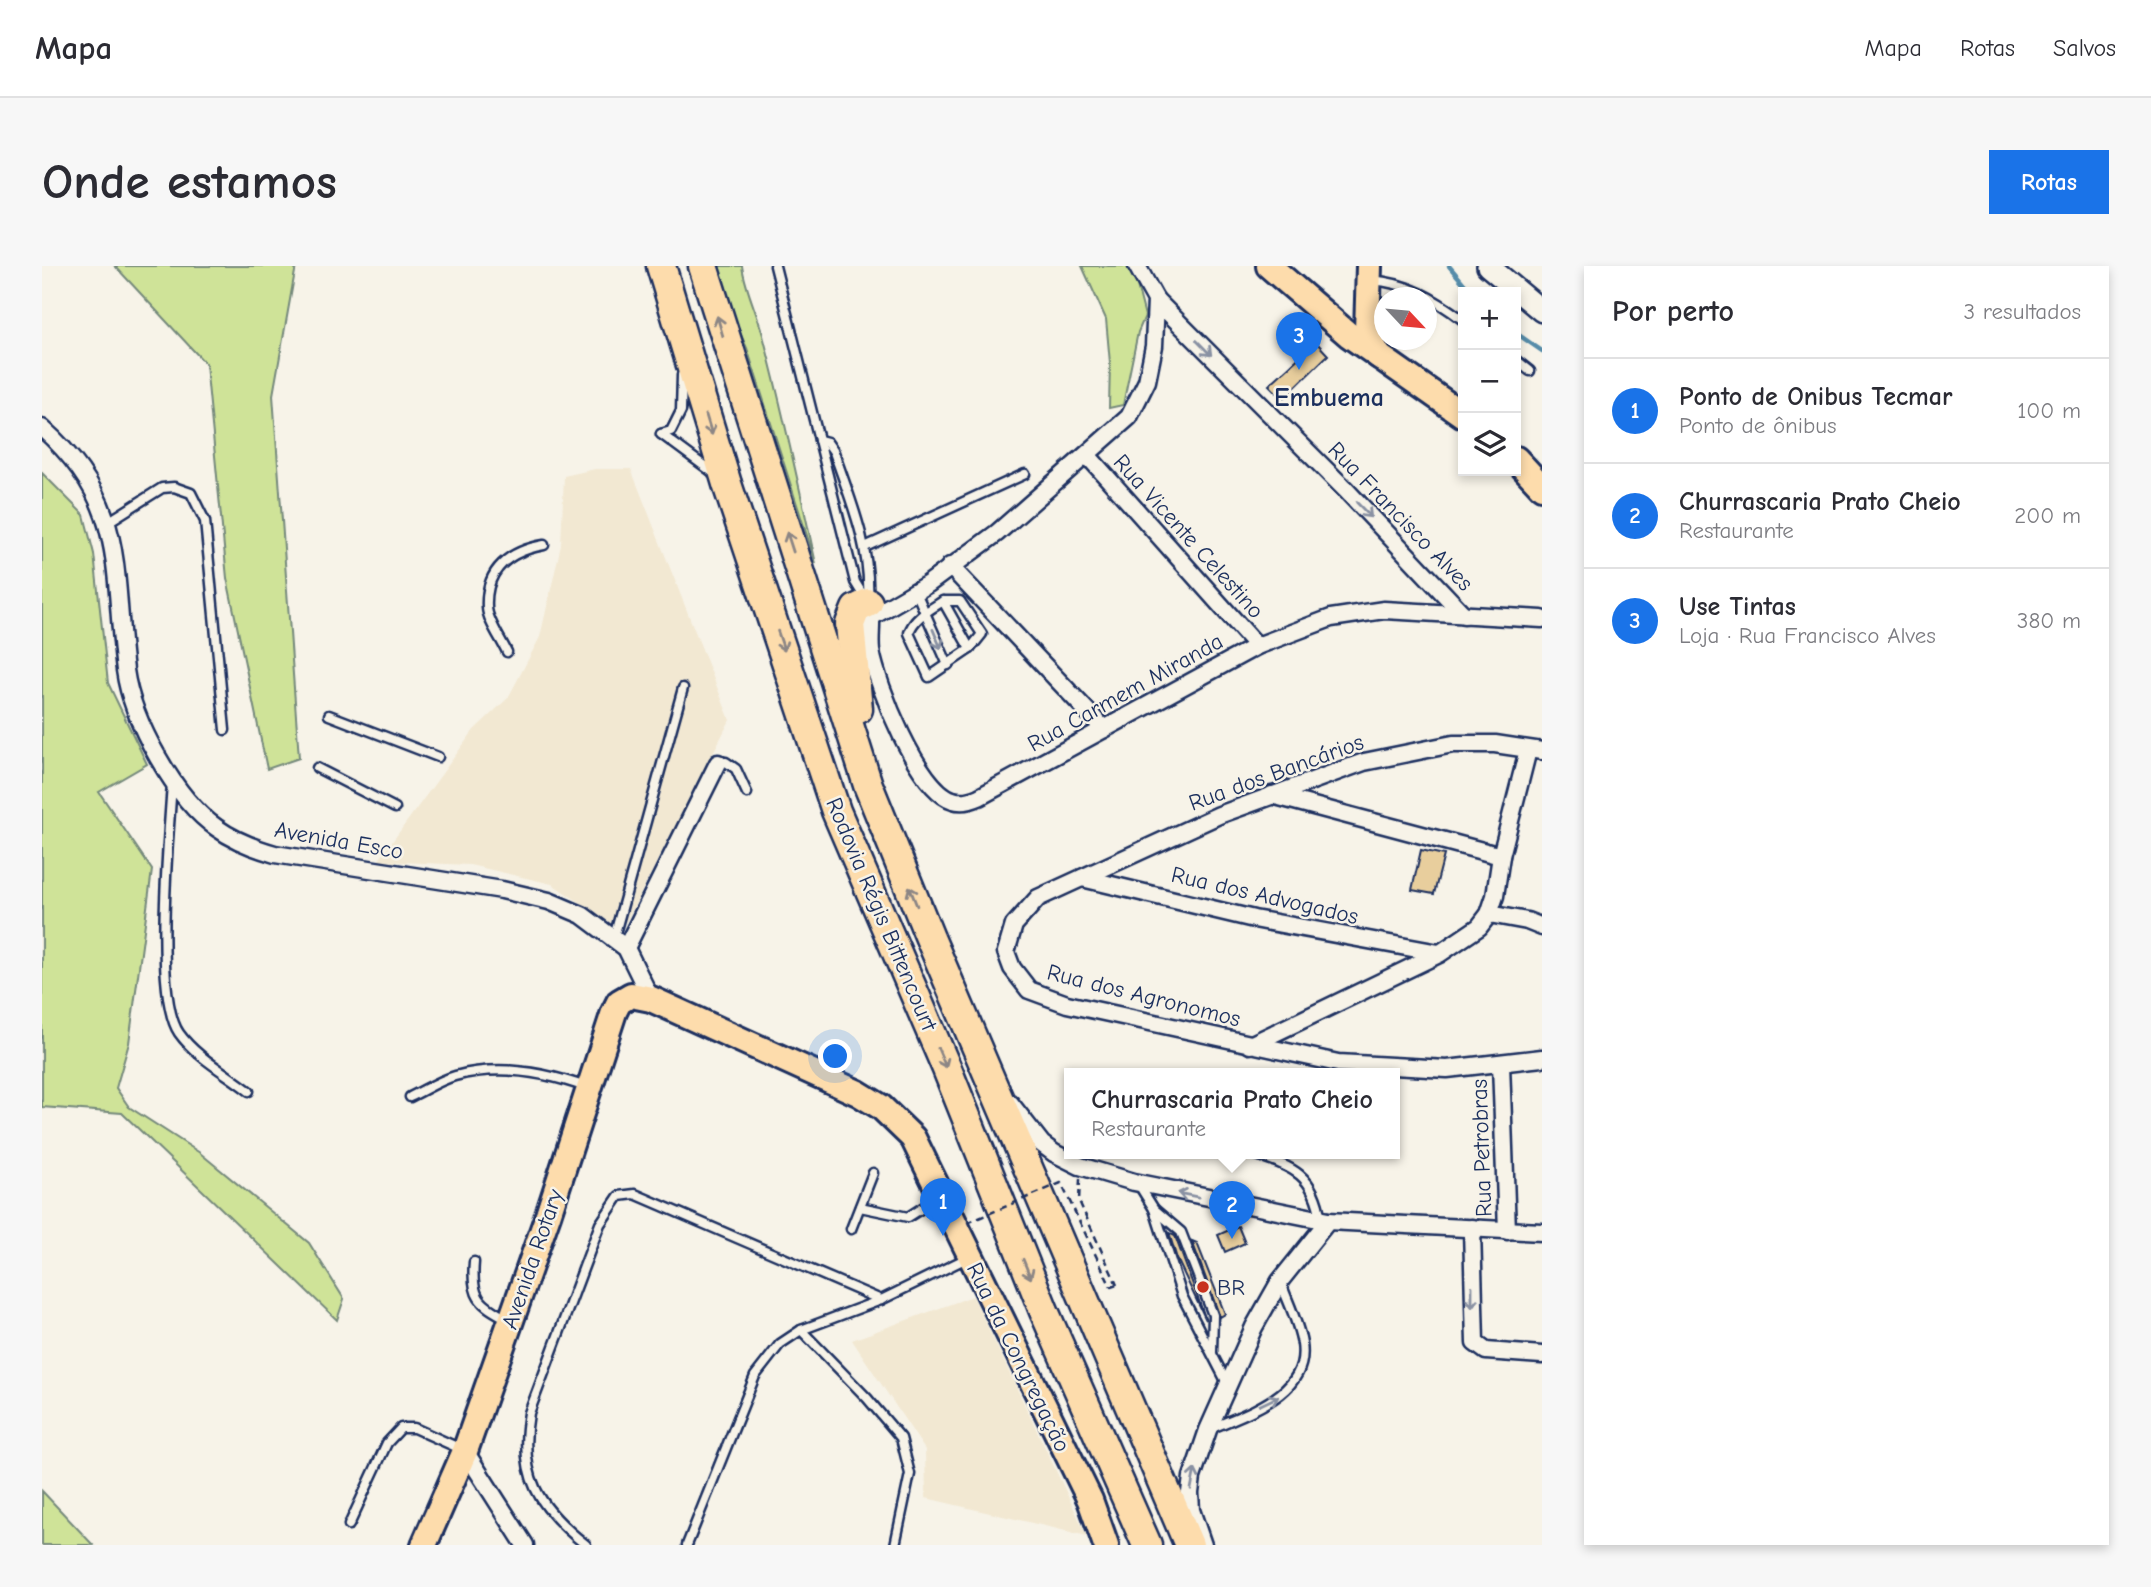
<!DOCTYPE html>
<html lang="pt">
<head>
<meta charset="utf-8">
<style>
  body { margin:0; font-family:"Comic Neue",sans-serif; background:#f7f7f7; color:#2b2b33 }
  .controls { position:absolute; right:21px; top:21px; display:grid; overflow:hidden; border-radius:0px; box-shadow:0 4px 10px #0003 }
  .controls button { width:63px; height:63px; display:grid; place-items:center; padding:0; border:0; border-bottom:2px solid #e1e1e2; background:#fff; color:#2b2b33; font:35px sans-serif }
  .compass { position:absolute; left:1332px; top:21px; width:63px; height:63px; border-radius:50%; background:#fff; box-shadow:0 4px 10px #0003; rotate:116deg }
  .you { position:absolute; left:794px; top:791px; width:24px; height:24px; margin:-18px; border:5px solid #fff; border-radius:50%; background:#1a73e8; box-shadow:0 0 0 10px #1a73e833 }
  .badge { display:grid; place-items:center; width:46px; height:46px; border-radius:50%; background:#1a73e8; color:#fff; font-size:23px; font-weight:700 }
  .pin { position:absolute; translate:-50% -58px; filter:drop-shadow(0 2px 4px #0008) }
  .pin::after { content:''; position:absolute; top:37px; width:24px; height:21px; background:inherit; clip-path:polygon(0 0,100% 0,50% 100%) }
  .popup { position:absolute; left:1022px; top:802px; width:336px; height:91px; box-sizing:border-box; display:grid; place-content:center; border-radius:0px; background:#fff; filter:drop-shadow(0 2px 5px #0005); font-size:23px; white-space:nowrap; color:#7c7c81 }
  .popup b { font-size:26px; color:#2b2b33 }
  .popup::after { content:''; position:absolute; left:50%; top:100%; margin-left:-14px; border:14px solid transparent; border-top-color:#fff }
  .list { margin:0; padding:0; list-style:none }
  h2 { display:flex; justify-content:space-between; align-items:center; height:91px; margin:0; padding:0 28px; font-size:30px }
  h2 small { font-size:23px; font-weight:400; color:#7c7c81 }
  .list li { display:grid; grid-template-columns:46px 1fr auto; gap:21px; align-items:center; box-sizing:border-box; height:105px; padding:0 28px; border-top:2px solid #e1e1e2 }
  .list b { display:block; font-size:26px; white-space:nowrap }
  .list p { margin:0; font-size:23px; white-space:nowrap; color:#7c7c81 }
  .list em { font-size:23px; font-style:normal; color:#7c7c81 }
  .icon { flex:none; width:38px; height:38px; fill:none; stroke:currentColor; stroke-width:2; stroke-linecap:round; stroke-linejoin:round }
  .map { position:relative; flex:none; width:1500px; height:1279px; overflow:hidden; border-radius:0px }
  header { display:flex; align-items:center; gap:42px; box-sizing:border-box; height:98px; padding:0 35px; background:#fff; border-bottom:2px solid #e1e1e2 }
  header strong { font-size:33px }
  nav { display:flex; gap:38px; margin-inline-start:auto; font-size:24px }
  .intro { display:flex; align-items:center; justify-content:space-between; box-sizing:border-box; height:168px; padding:0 42px }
  h1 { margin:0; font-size:49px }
  .button { padding:18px 32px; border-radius:0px; background:#1a73e8; color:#fff; font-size:24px; font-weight:700 }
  main { display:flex; gap:42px; padding:0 42px }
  aside { flex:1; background:#fff; border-radius:0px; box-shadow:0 4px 10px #0003 }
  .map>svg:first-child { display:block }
  .built { fill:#f2e8d2 }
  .green { fill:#cfe398; stroke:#75897b; stroke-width:2 }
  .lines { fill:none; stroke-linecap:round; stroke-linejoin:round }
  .stream { stroke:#568ca9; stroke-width:4.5 }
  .building { fill:#e8ce9d; stroke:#1b2f5e; stroke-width:2 }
  .lane-casing { stroke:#1b2f5e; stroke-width:13 }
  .street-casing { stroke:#1b2f5e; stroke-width:21 }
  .secondary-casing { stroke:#1b2f5e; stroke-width:26 }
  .primary-casing { stroke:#1b2f5e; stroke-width:30 }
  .highway-casing { stroke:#1b2f5e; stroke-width:33 }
  .path { stroke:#1b2f5e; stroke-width:2.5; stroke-dasharray:7 5; stroke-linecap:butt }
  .lane { stroke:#f7f3e8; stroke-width:8 }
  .street { stroke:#f7f3e8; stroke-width:16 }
  .secondary { stroke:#f7f3e8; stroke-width:21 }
  .primary { stroke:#fddcac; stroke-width:24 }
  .highway { stroke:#fddcac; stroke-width:28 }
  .path-bridge { stroke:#1b2f5e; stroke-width:2.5; stroke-dasharray:7 5; stroke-linecap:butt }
  .oneway { stroke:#8c8685 }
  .oneway2 { stroke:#8991a3 }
  .poi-dot { fill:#c8321e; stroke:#f7f3e8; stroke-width:2.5 }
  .labels { text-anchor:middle; stroke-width:5; stroke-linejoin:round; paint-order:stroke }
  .street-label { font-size:23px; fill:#1b2f5e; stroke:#f7f3e8 }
  .poi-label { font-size:23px; fill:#1b2f5e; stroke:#f7f3e8; text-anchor:start }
  .quarter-label { font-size:26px; font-weight:bold; fill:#1b2f5e; stroke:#f7f3e8 }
</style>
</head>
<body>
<header>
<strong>Mapa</strong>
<nav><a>Mapa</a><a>Rotas</a><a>Salvos</a></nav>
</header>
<div class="intro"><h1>Onde estamos</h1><a class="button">Rotas</a></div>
<main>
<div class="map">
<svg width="1500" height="1279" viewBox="0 0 1500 1279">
  <rect width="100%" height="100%" fill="#f7f3e8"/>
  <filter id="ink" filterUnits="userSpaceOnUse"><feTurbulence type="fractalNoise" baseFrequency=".0143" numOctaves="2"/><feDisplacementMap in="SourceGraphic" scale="14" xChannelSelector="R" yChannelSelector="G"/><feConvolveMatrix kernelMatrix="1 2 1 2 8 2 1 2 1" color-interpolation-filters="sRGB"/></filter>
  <g filter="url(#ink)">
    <g class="built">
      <path d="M553 203H589L688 454 584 656 569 657 510 618 428 599 336 595 432 464 466 432 498 371 519 279 522 210Z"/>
      <path d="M931 1030 1045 1270 884 1232 883 1184 810 1074Z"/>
    </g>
    <g class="green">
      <path d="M73 0H254L231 129 257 492 225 503 185 312 164 98Z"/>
      <path d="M673 0H700C704 27 717 50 723 77 742 150 758 224 774 298L705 82 678 23Z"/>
      <path d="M1040 0H1090L1103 50 1096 66 1081 139 1067 142 1068 97 1064 53Z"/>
      <path d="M0 207 42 249 52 288 66 417 105 498 57 526 110 604 87 777 74 822 87 841 158 887 267 977 302 1033 295 1054 80 847 0 841Z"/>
      <path d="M0 1225 51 1279H0Z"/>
    </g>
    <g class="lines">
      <g class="stream">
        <path d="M1407 0 1429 26"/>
        <path d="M1474 67 1500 85"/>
      </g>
    </g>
    <g class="building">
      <path d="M1274 76 1286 89 1241 133 1227 119Z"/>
      <path d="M1379 584 1402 589 1392 628 1370 624Z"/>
      <path d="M1196 960 1203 977 1183 986 1176 969Z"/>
      <path d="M1127 967 1133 970 1164 1054 1135 993Z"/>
      <path d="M1150 975 1155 977 1183 1048 1178 1051Z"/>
    </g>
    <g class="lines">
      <g class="lane-casing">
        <g id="lane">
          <path d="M733 0 813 316 824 334"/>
          <path d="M1329 14C1366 17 1392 32 1421 54"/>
          <path d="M1474 94 1488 105"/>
          <path d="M619 168 629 165 639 145 640 109"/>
          <path d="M619 168 673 208"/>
          <path d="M777 174 785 176 792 186C808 233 829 281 826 332"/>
          <path d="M66 256 120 222 132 221 149 227 163 255 183 464"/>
          <path d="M823 281 983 208"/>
          <path d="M874 326 906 399"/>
          <path d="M901 335 928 383 887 411 867 367C871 352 889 343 901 335Z"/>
          <path d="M901 335H918L940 368 928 383"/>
          <path d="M465 386C459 373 445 354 445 341 443 303 468 285 502 279"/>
          <path d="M287 449 396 491"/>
          <path d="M676 497 684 496 694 503 705 527"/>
          <path d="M275 502 353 542"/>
          <path d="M130 517C127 567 111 730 137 767 154 791 184 807 207 825"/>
          <path d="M572 671 641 422"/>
          <path d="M368 831C383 824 398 814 413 810 458 798 503 806 546 822"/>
          <path d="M1209 887C1250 901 1272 907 1279 954"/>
          <path d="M1097 919 1112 943 1140 1030 1185 1117"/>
          <path d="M818 941 866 951 896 932"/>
          <path d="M1112 943 1139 966 1171 1049 1170 1086"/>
          <path d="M809 963 831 907"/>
          <path d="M432 996C429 1030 436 1038 466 1053"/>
          <path d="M759 1064 825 1132 859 1172 868 1208 853 1279"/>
          <path d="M1168 1163C1203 1147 1268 1129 1260 1078 1257 1058 1246 1036 1239 1017"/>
          <path d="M307 1259 345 1177 359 1162H372L419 1183"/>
          <path d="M544 1279C496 1241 476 1210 487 1147L558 958 577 930 593 928 839 1034"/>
          <path d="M645 1279 713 1110 738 1078 759 1064 839 1034 927 991"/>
        </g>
      </g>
      <g class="street-casing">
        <g id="street">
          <path d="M1114 34 1304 224 1422 349"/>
          <path d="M0 162C86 238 70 303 83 404 90 455 133 533 175 562 193 575 212 582 233 588L460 624 507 635 540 649 584 682 609 733"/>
          <path d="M1046 190 1215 380"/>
          <path d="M908 300 1062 463"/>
          <path d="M826 337C832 354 827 368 829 385 835 419 876 524 911 534 920 537 928 535 937 531L1215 380 1289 352 1342 344 1500 353"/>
          <path d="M831 350 886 318 955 267 1087 151 1105 115 1112 80 1114 34 1095 0"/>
          <path d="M1500 485 1453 478H1411L1322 496 1177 549 996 632 972 659 964 686 970 702 987 724 1025 738 1296 797 1405 803 1500 792"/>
          <path d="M1230 529 1459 590"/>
          <path d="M1040 612 1212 653 1397 687"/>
          <path d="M1447 648 1485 655 1500 661"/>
          <path d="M584 682 676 497"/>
          <path d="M1208 779 1397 688 1437 661 1447 648 1453 630 1459 590 1486 484"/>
          <path d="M1459 798 1465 965"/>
          <path d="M968 837 1000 878 1012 887 1038 900 1092 916 1286 955 1500 966"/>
          <path d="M1430 962 1433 1077 1444 1085 1500 1089"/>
          <path d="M423 1185 483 1279"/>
          <path d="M1161 1279 1149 1244 1148 1227 1150 1211 1166 1164 1212 1061 1238 1015 1286 955"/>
        </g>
      </g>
      <g class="secondary-casing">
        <path id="secondary" d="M1446 0 1500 45"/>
      </g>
      <g class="primary-casing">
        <g id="primary">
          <path d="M1227 0 1307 69 1421 149"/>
          <path d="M1327 0 1325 66 1337 90"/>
          <path d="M1474 193 1500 221"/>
          <path d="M382 1279 423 1185 506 949 572 746 577 736 589 729 609 733 816 827 839 841 871 872 1048 1234 1064 1279"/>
        </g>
      </g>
      <g class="highway-casing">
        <g id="highway">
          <path d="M619 0 685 218 794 545 905 803 1002 1045 1105 1279"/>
          <path d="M661 0 826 519 888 672 1147 1279"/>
          <path d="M816 443 808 358 814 343 826 337"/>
        </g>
      </g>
      <path class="path" d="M1038 913 1037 935 1075 1019"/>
      <use href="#lane" class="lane"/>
      <use href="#street" class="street"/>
      <use href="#secondary" class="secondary"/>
      <use href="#primary" class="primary"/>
      <use href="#highway" class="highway"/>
      <path class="path-bridge" d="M925 957 1019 917 1069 1021 1075 1019"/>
    </g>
    <defs><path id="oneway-shaft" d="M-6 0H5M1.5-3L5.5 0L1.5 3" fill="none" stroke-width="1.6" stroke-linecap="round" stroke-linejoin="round" transform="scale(1.75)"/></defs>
    <g class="oneway">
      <use href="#oneway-shaft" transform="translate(678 60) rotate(-106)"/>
      <use href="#oneway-shaft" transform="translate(667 159) rotate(73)"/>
      <use href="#oneway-shaft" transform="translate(748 276) rotate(-108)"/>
      <use href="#oneway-shaft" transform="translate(739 375) rotate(71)"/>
      <use href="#oneway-shaft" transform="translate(871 630) rotate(-112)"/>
      <use href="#oneway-shaft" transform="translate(900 792) rotate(67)"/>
      <use href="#oneway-shaft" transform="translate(985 1003) rotate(68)"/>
    </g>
    <g class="oneway2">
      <use href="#oneway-shaft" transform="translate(1162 82) rotate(45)"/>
      <use href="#oneway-shaft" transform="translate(1322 244) rotate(46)"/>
      <use href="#oneway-shaft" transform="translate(895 373) rotate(67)"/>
      <use href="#oneway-shaft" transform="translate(1146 929) rotate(-169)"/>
      <use href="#oneway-shaft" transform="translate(1430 1031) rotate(90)"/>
      <use href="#oneway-shaft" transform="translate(1227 1135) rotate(-25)"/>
      <use href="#oneway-shaft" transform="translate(1151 1213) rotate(-79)"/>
    </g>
  </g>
  <circle class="poi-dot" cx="1161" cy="1021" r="7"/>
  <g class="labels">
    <g class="street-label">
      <text transform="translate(1359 250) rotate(46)" y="8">Rua Francisco Alves</text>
      <text transform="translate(1147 270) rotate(48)" y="8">Rua Vicente Celestino</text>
      <text transform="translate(1083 426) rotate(-29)" y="8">Rua Carmem Miranda</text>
      <text transform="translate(1234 506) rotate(-20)" y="8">Rua dos Bancários</text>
      <text transform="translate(297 574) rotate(10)" y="8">Avenida Esco</text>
      <text transform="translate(1223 629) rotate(13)" y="8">Rua dos Advogados</text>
      <text transform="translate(840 648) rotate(67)" y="8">Rodovia Régis Bittencourt</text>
      <text transform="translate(1102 729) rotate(14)" y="8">Rua dos Agronomos</text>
      <text transform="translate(1439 882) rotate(-92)" y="8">Rua Petrobras</text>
      <text transform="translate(490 993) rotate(-71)" y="8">Avenida Rotary</text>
      <text transform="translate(977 1091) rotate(64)" y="8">Rua da Congregação</text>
    </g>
    <g class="poi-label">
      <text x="1175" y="1029">BR</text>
    </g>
    <g class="quarter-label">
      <text x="1287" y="140">Embuema</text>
    </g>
  </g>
</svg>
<div class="controls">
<button>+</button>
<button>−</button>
<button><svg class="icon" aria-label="layers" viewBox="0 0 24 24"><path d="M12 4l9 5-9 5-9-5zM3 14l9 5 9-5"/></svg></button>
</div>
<svg class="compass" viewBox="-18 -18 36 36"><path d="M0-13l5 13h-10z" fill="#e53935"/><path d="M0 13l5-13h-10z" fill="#7c7c81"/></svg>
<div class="you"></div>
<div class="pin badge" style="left:901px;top:970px">1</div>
<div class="pin badge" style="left:1190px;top:973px">2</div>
<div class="popup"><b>Churrascaria Prato Cheio</b>Restaurante</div>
<div class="pin badge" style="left:1257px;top:104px">3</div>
</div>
<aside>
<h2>Por perto<small>3 resultados</small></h2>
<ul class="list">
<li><span class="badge">1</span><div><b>Ponto de Onibus Tecmar</b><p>Ponto de ônibus</p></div><em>100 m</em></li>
<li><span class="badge">2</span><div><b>Churrascaria Prato Cheio</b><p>Restaurante</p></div><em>200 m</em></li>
<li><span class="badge">3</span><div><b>Use Tintas</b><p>Loja · Rua Francisco Alves</p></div><em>380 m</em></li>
</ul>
</aside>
</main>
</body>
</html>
